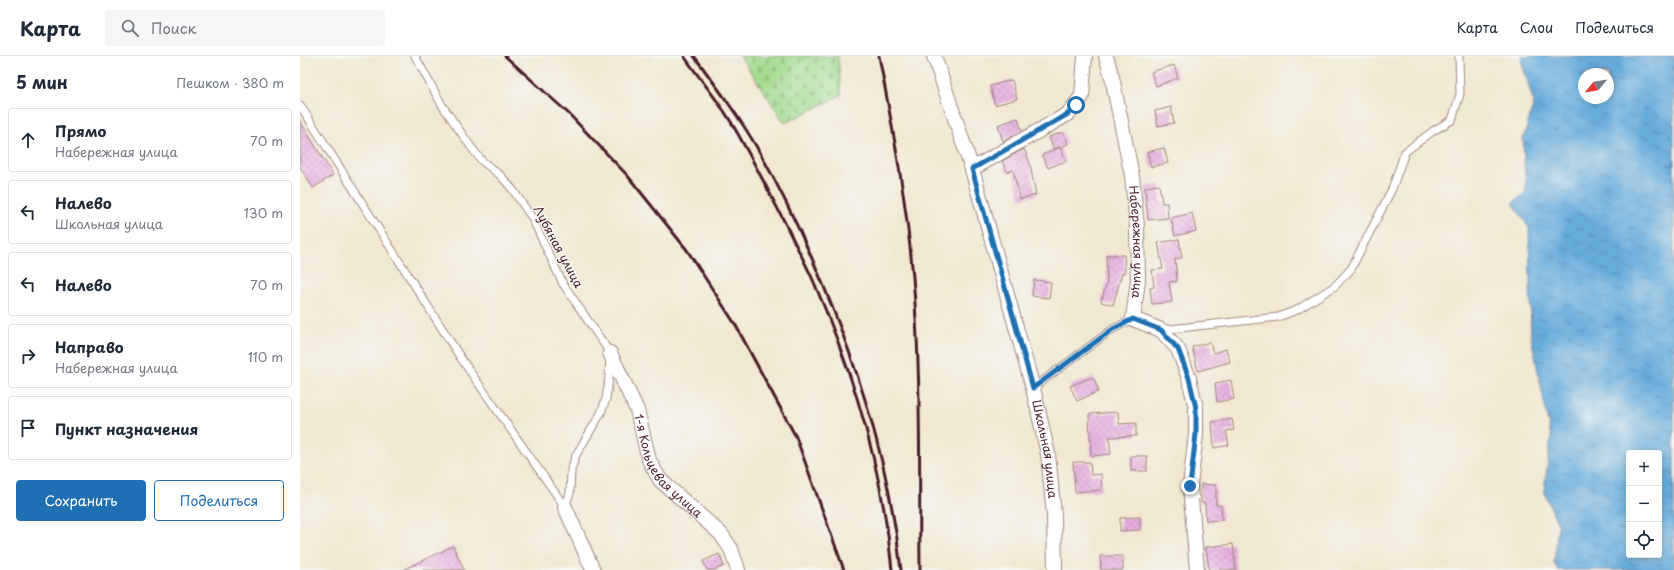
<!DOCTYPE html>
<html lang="ru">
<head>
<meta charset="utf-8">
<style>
  body { margin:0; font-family:"Playpen Sans",sans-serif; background:#f6f6f7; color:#1f2937 }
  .controls { position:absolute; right:12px; bottom:12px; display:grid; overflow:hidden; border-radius:4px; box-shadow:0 2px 6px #0003 }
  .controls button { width:36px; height:36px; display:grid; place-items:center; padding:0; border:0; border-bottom:1px solid #e0e1e3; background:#fff; color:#1f2937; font:20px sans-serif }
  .compass { position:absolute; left:1278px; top:12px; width:36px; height:36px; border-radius:50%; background:#fff; box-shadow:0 2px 6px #0003; rotate:240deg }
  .stop { position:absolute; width:12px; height:12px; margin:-9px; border:3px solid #1f6fb2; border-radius:50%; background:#fff }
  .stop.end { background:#1f6fb2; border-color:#fff; box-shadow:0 1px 4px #0008 }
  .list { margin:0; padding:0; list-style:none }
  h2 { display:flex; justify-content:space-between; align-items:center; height:52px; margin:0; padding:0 16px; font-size:17px }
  h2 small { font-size:13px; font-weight:400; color:#747a83 }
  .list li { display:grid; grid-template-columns:26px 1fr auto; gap:12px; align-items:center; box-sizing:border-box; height:64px; margin:0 8px 8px; padding:0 8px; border:1px solid #e0e1e3; border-radius:4px }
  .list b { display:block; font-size:15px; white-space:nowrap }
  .list p { margin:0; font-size:13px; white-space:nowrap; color:#747a83 }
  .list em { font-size:13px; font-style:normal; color:#747a83 }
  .actions { display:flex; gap:8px; padding:12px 16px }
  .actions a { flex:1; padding:9px 0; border:1px solid #1f6fb2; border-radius:4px; text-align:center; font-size:14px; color:#1f6fb2 }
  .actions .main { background:#1f6fb2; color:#fff }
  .icon { flex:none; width:22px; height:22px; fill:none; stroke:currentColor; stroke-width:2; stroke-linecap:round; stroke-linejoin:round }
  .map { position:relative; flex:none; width:1374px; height:514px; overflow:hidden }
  header { display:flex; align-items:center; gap:24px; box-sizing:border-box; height:56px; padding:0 20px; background:#fff; border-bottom:1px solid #e0e1e3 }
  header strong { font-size:19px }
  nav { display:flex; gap:22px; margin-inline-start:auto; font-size:14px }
  .search { width:280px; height:36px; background:#f6f6f7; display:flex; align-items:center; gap:10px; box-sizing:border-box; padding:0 14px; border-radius:4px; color:#747a83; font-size:15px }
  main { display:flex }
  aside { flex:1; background:#fff }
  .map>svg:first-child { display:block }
  .cemetery { fill:url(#cemetery-stones); stroke:#767e5d }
  .water { fill:url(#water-ripples); stroke:#586583; fill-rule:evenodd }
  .building { fill:url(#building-cross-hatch) }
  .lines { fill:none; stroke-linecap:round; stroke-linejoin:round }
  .lane-casing { stroke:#9e847e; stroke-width:9 }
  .street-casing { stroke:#9e847e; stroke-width:16 }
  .lane { stroke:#fff; stroke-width:7 }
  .street { stroke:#fff; stroke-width:14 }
  .rail { stroke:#4a1f2b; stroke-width:3 }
  .route { stroke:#1f6fb2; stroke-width:5 }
  .labels { text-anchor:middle; stroke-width:3; stroke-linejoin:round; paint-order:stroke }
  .street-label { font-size:12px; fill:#4a1f2b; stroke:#f6f6f2 }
</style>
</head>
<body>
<header>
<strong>Карта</strong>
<div class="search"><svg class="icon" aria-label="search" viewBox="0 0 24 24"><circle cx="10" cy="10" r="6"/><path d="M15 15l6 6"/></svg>Поиск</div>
<nav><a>Карта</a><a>Слои</a><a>Поделиться</a></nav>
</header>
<main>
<aside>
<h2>5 мин<small>Пешком · 380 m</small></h2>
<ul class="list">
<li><svg class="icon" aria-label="ahead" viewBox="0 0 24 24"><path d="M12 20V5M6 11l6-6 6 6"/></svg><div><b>Прямо</b><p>Набережная улица</p></div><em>70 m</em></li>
<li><svg class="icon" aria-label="left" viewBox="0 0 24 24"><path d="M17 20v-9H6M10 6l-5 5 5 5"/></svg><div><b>Налево</b><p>Школьная улица</p></div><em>130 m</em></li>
<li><svg class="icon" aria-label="left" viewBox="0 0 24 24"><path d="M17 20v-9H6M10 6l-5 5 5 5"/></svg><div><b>Налево</b></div><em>70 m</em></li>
<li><svg class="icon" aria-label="right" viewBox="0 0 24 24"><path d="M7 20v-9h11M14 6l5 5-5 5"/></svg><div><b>Направо</b><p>Набережная улица</p></div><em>110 m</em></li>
<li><svg class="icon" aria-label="arrive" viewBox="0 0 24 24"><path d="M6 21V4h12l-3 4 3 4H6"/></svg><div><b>Пункт назначения</b></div></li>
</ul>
<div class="actions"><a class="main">Сохранить</a><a>Поделиться</a></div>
</aside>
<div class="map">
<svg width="1374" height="514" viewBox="0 0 1374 514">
  <defs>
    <pattern id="cemetery-stones" width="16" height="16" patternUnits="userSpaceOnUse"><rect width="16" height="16" fill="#a2dc8f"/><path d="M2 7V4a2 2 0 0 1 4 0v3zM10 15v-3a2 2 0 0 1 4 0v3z" fill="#8dbc7c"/></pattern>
    <pattern id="water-ripples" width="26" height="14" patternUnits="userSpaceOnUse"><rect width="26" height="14" fill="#65abdb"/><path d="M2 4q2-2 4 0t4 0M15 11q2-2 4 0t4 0" fill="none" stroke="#558bb2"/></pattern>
    <pattern id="building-cross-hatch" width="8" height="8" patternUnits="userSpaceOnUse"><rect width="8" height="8" fill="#e8addf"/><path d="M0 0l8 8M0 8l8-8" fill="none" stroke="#c894c0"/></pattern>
  </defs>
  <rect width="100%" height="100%" fill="#f6f6f2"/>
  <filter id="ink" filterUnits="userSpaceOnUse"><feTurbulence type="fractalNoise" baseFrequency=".025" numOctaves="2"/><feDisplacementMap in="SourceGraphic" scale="8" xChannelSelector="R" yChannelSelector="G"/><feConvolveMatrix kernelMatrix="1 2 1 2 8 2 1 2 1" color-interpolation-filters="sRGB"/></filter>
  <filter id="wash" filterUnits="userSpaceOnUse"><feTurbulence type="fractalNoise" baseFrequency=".012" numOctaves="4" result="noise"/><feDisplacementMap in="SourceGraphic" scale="16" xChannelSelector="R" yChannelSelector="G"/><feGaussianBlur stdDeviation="0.9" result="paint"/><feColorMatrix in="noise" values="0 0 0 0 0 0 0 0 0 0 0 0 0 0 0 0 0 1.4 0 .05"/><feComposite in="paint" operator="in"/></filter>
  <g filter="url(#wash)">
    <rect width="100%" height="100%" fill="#f1e8d2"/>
    <path class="cemetery" d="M440 0H538L541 39 485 67Z"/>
    <path class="water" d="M1222 0H1374V514H1258L1254 507 1258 469 1244 435 1251 381 1231 280 1229 172 1213 147 1226 136 1223 83 1234 47 1221 4ZM1284 18H1308V42H1284ZM1329 397H1359V499H1329Z"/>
    <g id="blocks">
      <g class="building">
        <path d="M874 9 878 22 856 30 851 16Z"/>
        <path d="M712 24 717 43 695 49 690 30Z"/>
        <path d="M871 51 874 67 858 70 855 55Z"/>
        <path d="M718 62 722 75 703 85 698 69Z"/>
        <path d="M0 65 33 119 13 132 0 111Z"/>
        <path d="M763 76 768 88 754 94 749 81Z"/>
        <path d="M760 91 766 105 748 112 742 99Z"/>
        <path d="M864 92 868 107 851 111 847 96Z"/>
        <path d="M724 93 729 104 736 139 720 143 713 114 707 116 702 105Z"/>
        <path d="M859 129 862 147H867L868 162 848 164 845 131Z"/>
        <path d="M892 157 896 175 875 180 871 162Z"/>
        <path d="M879 183 882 202 875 203 877 225 869 226 872 246 852 248 850 232 854 231 852 214 863 213 858 187Z"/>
        <path d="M806 199H824L825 217H822L813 249 801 246 807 226Z"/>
        <path d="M734 224 751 226 749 242 732 240Z"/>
        <path d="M910 286 913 297 926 293 930 306 898 315 892 291Z"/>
        <path d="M793 321 799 335 777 345 770 330Z"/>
        <path d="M931 324 934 343 917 346 915 327Z"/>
        <path d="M818 356 819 368 836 367V380L809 381 811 398 791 400 789 358Z"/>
        <path d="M932 363 934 374 926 375 929 389 914 392 912 366Z"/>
        <rect x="831" y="400" width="16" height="15"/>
        <path d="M773 406H790L791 419 801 418 802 434 775 436Z"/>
        <path d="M901 428 916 429V449H921L922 464 906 465 905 447H901Z"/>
        <path d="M840 461V474L820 475V462Z"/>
        <path d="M933 488 936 514H909L906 491Z"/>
        <path d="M153 490 164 514H103Z"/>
        <path d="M419 498 424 510 414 514H407L403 505Z"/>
        <path d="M800 500H823V514H801Z"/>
      </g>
    </g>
  </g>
  <g filter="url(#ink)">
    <use href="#blocks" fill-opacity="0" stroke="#9e847e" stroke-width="1"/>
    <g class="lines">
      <g class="lane-casing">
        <g id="lane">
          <path d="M115 0 142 49 171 91 182 105 201 120 213 134 232 162 263 228 310 297 309 322 306 343 301 357 276 399 271 414 270 437 265 451"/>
          <path d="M0 49 162 304 265 451"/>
          <path d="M861 274 978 261 997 254 1035 230 1051 213 1092 133 1105 96 1133 75 1152 64 1160 38 1159 0"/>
          <path d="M733 332 813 273 833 263"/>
        </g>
      </g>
      <g class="street-casing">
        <g id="street">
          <path id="s1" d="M634 0 672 113 733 332 748 398 754 459 755 514"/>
          <path id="s2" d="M806 0 812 21 832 120 837 171 838 224 833 263 861 274 878 293 889 322 896 352V378L890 430 897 514"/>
          <path d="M672 113 768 58 782 40 785 0"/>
          <path id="s3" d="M310 297 337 354 349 404 360 424 421 478 431 493 438 514"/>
          <path d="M265 451 293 514"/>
        </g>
      </g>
      <use href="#lane" class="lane"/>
      <use href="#street" class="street"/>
      <g class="rail">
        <path d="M205 0 268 57 327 119 387 194 435 268 496 381 544 514"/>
        <path d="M384 0C399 22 417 43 431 66 450 98 467 132 484 165 493 184 504 204 513 224 553 316 583 415 592 514"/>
        <path d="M394 0C417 31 440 62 459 95 491 152 517 211 540 271 570 350 592 430 601 514"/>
        <path d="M579 0C591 63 603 127 610 191 622 298 619 406 620 514"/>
      </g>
    </g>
  </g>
  <g class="lines" filter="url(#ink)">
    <path class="route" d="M776 49 768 58 672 113 733 332 813 273 833 263 861 274 878 293 889 322 896 352V378L890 430"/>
  </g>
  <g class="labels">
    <g class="street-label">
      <text dy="4" stroke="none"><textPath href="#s2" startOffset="189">Набережная улица</textPath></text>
      <text transform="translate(258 191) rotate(62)" y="4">Лубяная улица</text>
      <text dy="4" stroke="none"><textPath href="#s1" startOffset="409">Школьная улица</textPath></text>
      <text dy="4" stroke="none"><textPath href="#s3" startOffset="129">1-я Кольцевая улица</textPath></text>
    </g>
  </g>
</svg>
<div class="controls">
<button>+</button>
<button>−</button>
<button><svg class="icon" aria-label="locate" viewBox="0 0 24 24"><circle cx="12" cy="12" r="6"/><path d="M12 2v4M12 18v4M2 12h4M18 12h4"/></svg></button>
</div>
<svg class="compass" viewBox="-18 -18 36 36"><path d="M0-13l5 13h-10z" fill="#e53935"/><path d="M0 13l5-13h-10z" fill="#747a83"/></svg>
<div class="stop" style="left:776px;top:49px"></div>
<div class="stop end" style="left:890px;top:430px"></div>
</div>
</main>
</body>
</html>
